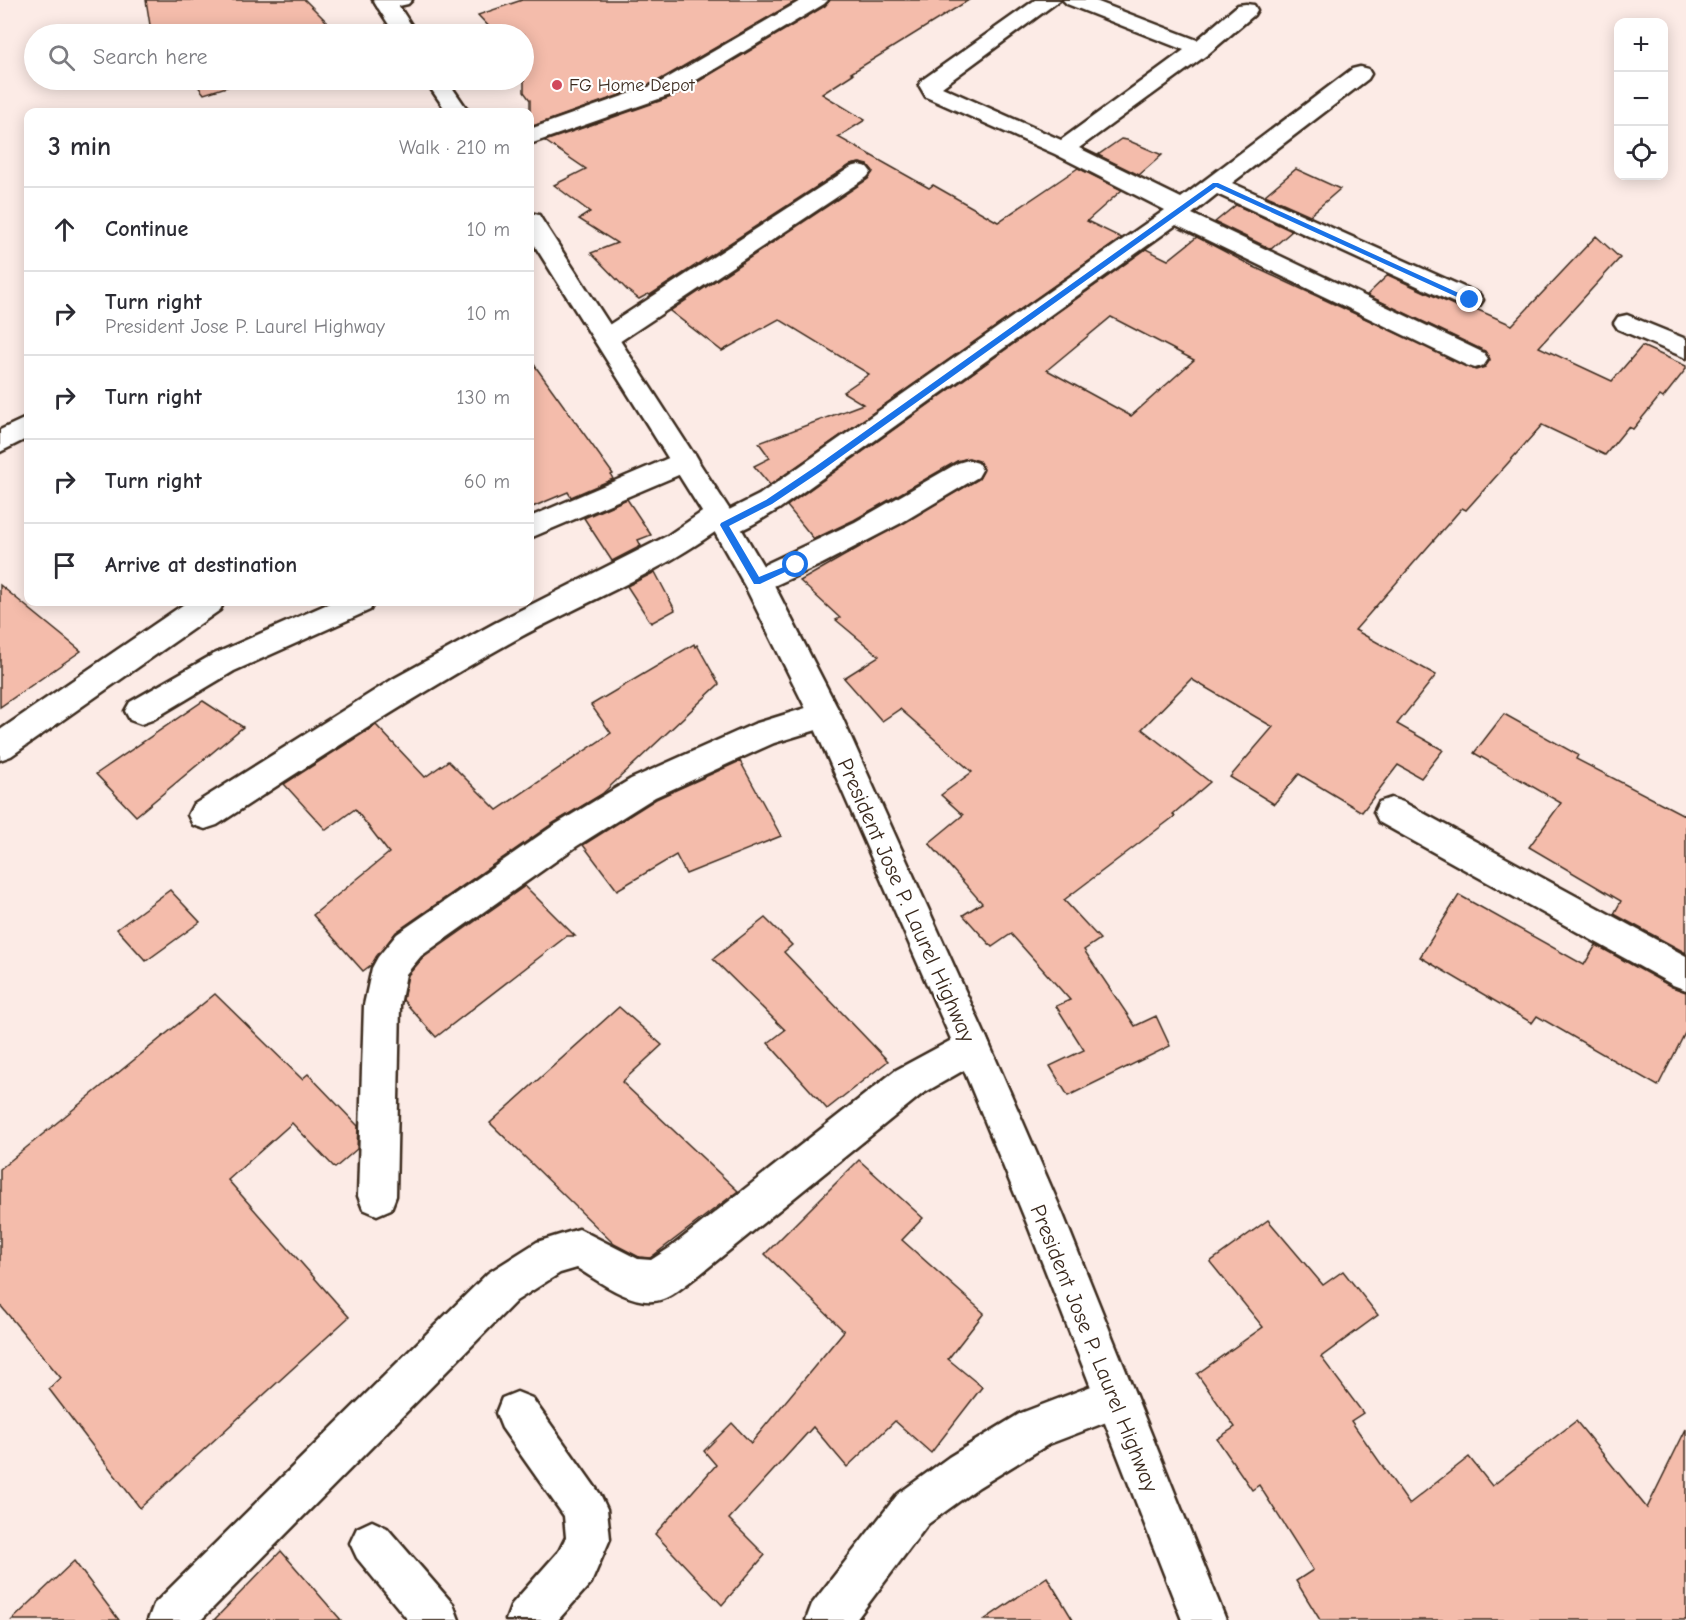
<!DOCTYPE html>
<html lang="en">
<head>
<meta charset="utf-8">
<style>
  body { margin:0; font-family:"Comic Neue",sans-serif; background:#f2f2f3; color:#2b2b33 }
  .controls { position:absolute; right:18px; top:18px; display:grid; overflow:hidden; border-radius:12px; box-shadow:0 3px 15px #0003 }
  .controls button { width:54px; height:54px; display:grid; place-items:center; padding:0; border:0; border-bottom:2px solid #e1e1e2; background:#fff; color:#2b2b33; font:30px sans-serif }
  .stop { position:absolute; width:18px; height:18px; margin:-14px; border:4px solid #1a73e8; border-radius:50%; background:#fff }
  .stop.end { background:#1a73e8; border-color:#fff; box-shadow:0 2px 6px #0008 }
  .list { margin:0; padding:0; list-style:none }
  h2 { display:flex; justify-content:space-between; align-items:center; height:78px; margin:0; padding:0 24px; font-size:26px }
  h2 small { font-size:20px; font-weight:400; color:#7c7c81 }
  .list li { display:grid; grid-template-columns:39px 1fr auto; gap:18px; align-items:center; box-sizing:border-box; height:84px; padding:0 24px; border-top:2px solid #e1e1e2 }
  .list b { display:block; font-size:22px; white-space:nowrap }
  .list p { margin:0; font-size:20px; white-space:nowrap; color:#7c7c81 }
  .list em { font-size:20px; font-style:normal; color:#7c7c81 }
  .icon { flex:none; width:33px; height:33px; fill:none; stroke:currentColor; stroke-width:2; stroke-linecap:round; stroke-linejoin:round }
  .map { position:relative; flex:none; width:1686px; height:1620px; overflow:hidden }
  .search { position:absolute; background:#fff; box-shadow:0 3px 15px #0003; left:24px; top:24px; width:510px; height:66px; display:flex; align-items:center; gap:15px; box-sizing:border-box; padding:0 21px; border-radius:33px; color:#7c7c81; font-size:22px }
  .panel { position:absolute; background:#fff; box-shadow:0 3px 15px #0003; left:24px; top:108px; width:510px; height:498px; border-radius:12px }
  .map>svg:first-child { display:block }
  .building { fill:#f4bcab; stroke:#3b2a1e; stroke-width:1.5; fill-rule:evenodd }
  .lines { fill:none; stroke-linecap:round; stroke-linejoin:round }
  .minor-casing { stroke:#3b2a1e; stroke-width:5 }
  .major-casing { stroke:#3b2a1e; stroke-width:5 }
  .minor { fill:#fff; fill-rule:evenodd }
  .major { fill:#fff; fill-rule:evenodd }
  .route { fill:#1a73e8 }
  .poi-dot { fill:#d1495b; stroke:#fff; stroke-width:2 }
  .labels { text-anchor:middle; stroke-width:4.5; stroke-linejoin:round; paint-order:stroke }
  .far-poi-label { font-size:18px; fill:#3b2a1e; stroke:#fff; text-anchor:start }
  .street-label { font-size:22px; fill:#3b2a1e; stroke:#fff }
</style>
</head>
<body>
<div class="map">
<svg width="1686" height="1620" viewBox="0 0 1686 1620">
  <rect width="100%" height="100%" fill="#fcebe6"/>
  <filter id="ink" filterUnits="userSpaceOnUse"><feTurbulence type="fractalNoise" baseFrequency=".0167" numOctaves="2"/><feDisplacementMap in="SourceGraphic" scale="12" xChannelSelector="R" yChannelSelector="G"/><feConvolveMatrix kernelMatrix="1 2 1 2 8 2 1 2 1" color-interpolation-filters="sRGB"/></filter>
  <g filter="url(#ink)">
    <g class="building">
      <path d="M146 0H305L339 34H158L150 25Z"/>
      <path d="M522 0H798L656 82 530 127V100L524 92V34H496L478 15Z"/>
      <path d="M830 0H969L851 73 853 74 822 94 865 120 838 137 929 188 933 185 998 222 1078 168 1122 190 1087 221 1122 238 770 485 754 466 770 458 759 443 863 404 843 392 869 374 779 319 722 351 670 311 868 179 873 171 868 165 860 163 850 165 650 295 648 294 639 299 627 290 591 253 617 243 579 219 590 212 554 185 586 169 545 141 674 96 825 6Z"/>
      <path d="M193 80H249L204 94Z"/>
      <path d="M1121 139 1127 140 1162 155 1139 175 1098 155Z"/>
      <path d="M1296 169 1340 189 1310 215 1265 195Z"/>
      <path d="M1236 205 1292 231 1271 249 1215 222Z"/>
      <path d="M1596 236 1620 258 1539 347 1612 381 1642 346 1686 366V369L1663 398 1660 396 1633 429 1628 427 1605 455 1542 425 1466 510 1462 508 1355 630 1436 675 1397 724 1443 750 1421 778 1398 765 1362 812 1299 774 1274 804 1230 777 1273 727 1191 679 1142 729 1210 782 1173 814 1175 816 1064 900 1100 939 1084 950 1135 1026 1156 1016 1170 1046 1068 1096 1050 1066 1084 1050 1056 1006 1070 1000 1011 934 992 947 963 915 982 903 929 843 963 815 941 795 972 772 900 709 882 721 844 678 879 656 836 620 840 618 800 581 979 479 984 469 979 461 969 458 957 461 854 520 814 539 787 506 1146 249 1168 260 1197 237 1254 267 1476 370 1485 367 1490 360 1485 351 1367 295 1388 275 1460 308 1476 309 1512 325ZM1111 317 1194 360 1131 416 1047 370Z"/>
      <path d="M530 359 613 474 611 475 613 479 571 497 568 492 530 508Z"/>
      <path d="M627 499 651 535 638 540 641 546 612 561 584 518Z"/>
      <path d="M655 572 675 610 651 623 627 586Z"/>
      <path d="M0 585 81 651 0 707Z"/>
      <path d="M694 644 695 647 697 645 719 684 602 794 552 824 396 932 371 965 363 971 313 915 389 853 355 809 326 830 284 784 376 725 425 777 448 761 497 810 611 733 591 705Z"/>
      <path d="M203 701 243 727 136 816 96 774Z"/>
      <path d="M1504 714 1578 755 1576 759 1686 816V953L1614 914 1621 901 1529 847 1561 803 1474 753Z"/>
      <path d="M740 761 781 836 686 874 676 855 617 890 583 845 656 799Z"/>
      <path d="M525 886 575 936H567L436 1037 403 1000 408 975 423 958Z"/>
      <path d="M170 890 200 922 146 961 117 929Z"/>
      <path d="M1459 895 1584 965 1596 945 1672 987 1686 992V1031L1658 1086 1537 1016 1532 1023 1420 957Z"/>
      <path d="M765 918 792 945 784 952 888 1061 827 1109 768 1043 785 1030 713 959Z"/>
      <path d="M215 994 302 1079 308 1074 358 1126 357 1149 335 1168 292 1123 228 1180 349 1317 140 1508 49 1389 61 1378 0 1305V1169Z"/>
      <path d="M619 1007 662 1045 622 1082 738 1191 650 1258 639 1257 614 1244 490 1123Z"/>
      <path d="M859 1160 923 1218 902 1240 984 1313 948 1359 982 1387 931 1453 895 1421 847 1467 813 1427 729 1519 765 1555 722 1605 655 1534 716 1465 704 1451 732 1423 751 1443 844 1331 765 1254Z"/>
      <path d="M1268 1220 1323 1285 1343 1271 1378 1315 1321 1357 1363 1413 1351 1421 1409 1504 1469 1457 1492 1486 1576 1421 1647 1508 1686 1429V1620H1320L1296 1581 1313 1570 1259 1485 1252 1490 1217 1439 1235 1427 1197 1374 1263 1327 1210 1262Z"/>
      <path d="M281 1551 341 1620H214Z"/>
      <path d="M74 1561 119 1620H12Z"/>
      <path d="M1047 1577 1073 1620H984Z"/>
    </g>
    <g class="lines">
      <g class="minor-casing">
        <g id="minor">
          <path d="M377 0H412L408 4 386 9 378 8 375 3Z"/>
          <path d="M802 0H828L824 4 673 94 530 144V129L657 84Z"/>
          <path d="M1035 0H1060L942 87 1061 140 1184 50 1067 4 1063 0H1093L1197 40 1238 5 1246 4 1254 5 1257 10 1254 15 1208 54 1079 148 1181 198 1352 69 1360 67 1368 69 1371 74 1368 79 1232 183 1479 294 1483 300 1479 306 1470 308 1461 306 1217 194 1192 214 1484 353 1488 359 1484 365 1475 368 1466 365 1176 225 779 509C760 519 735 540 715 532 653 576 581 604 515 640 412 697 315 761 217 825L205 829 193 825 188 815 193 805 393 679 495 623 667 536 708 508 718 505 729 510 759 495 1165 210 1055 154 926 97 919 85 922 80Z"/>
          <path d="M859 165 867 167 871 172 867 177 616 344 607 347 598 344 594 338 598 332 851 167Z"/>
          <path d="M1627 315 1686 339V358L1618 329 1614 323 1618 317Z"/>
          <path d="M28 417V438L0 452V430Z"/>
          <path d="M685 451 695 454 699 461 695 468 530 538V517Z"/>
          <path d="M968 460 978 463 982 470 978 477 901 523 822 564 767 589 757 592 747 589 742 581 747 573 855 522 958 463Z"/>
          <path d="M187 602H224L220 610 11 756 0 760V730Z"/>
          <path d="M332 602H374L370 610 234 671 152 720 141 724 130 720 125 711 130 702 212 655Z"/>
          <path d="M825 702 836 706 841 715 836 724 774 743 655 797 577 846 421 956 406 974 400 1005 396 1196 391 1209 377 1215 363 1209 358 1196 364 1005 372 968 378 957 397 934 553 826 631 779 754 724Z"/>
          <path d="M1391 798 1403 802 1686 956V990L1673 985 1379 822 1374 812 1379 802Z"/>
          <path d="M972 1029 985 1034 990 1046 985 1058 922 1094 699 1275C687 1283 670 1300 654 1301 627 1303 599 1281 577 1268L560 1273 516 1301 201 1620H148L154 1604 488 1273 537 1242 579 1229 638 1259 651 1260 671 1247 896 1070Z"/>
          <path d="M1115 1377 1130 1383 1136 1398 1130 1413 1049 1444 979 1487 928 1524 856 1620H806L812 1604 898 1494 949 1457 1021 1413Z"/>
          <path d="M517 1392 532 1398 600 1494 607 1509 610 1539 591 1583 558 1620H506L512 1604 559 1551 566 1537 564 1516 502 1428 496 1413 502 1398Z"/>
          <path d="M372 1521 387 1528 453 1604 459 1620H408L357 1558 350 1543 357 1528Z"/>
        </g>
      </g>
      <g class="major-casing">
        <g id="major">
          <path d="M373 0H395L417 34H395Z"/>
          <path d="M425 80H447L469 112H447Z"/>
          <path d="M530 213 539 215 542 220 735 518 772 581 841 715 990 1046 1062 1212 1226 1620H1182L1028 1226 954 1046 809 715 743 582 714 531 530 238Z"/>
        </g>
      </g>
      <use href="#minor" class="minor"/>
      <use href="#major" class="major"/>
    </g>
  </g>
  <path class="route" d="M1213 183H1218L1474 300 1468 302 1216 187 821 471 772 504 729 526 759 577 796 562 800 565 760 584H754L720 525 721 523 766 500 815 467Z"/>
  <circle class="poi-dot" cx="557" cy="85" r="6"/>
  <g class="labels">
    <g class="far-poi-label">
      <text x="569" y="91">FG Home Depot</text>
    </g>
    <g class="street-label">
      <text transform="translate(907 900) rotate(66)" y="8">President Jose P. Laurel Highway</text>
      <text transform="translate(1095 1348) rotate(68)" y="8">President Jose P. Laurel Highway</text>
    </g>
  </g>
</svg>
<div class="controls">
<button>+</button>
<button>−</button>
<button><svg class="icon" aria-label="locate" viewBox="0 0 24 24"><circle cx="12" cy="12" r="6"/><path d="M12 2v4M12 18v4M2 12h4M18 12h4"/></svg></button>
</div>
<div class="stop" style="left:796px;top:565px"></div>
<div class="stop end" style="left:1470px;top:300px"></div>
<div class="search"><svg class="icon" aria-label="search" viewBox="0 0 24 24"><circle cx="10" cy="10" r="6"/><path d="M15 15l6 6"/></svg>Search here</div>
<section class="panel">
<h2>3 min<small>Walk · 210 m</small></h2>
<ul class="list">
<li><svg class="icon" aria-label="ahead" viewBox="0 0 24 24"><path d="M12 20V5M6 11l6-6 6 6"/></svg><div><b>Continue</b></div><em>10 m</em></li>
<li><svg class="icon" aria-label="right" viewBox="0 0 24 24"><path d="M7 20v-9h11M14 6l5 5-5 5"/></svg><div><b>Turn right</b><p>President Jose P. Laurel Highway</p></div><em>10 m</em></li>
<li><svg class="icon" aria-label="right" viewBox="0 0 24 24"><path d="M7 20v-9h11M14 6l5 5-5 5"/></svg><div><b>Turn right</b></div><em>130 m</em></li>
<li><svg class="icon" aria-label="right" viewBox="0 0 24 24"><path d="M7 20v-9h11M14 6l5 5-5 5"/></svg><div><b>Turn right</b></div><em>60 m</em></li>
<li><svg class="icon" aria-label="arrive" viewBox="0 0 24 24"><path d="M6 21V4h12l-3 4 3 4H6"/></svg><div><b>Arrive at destination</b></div></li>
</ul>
</section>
</div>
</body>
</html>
